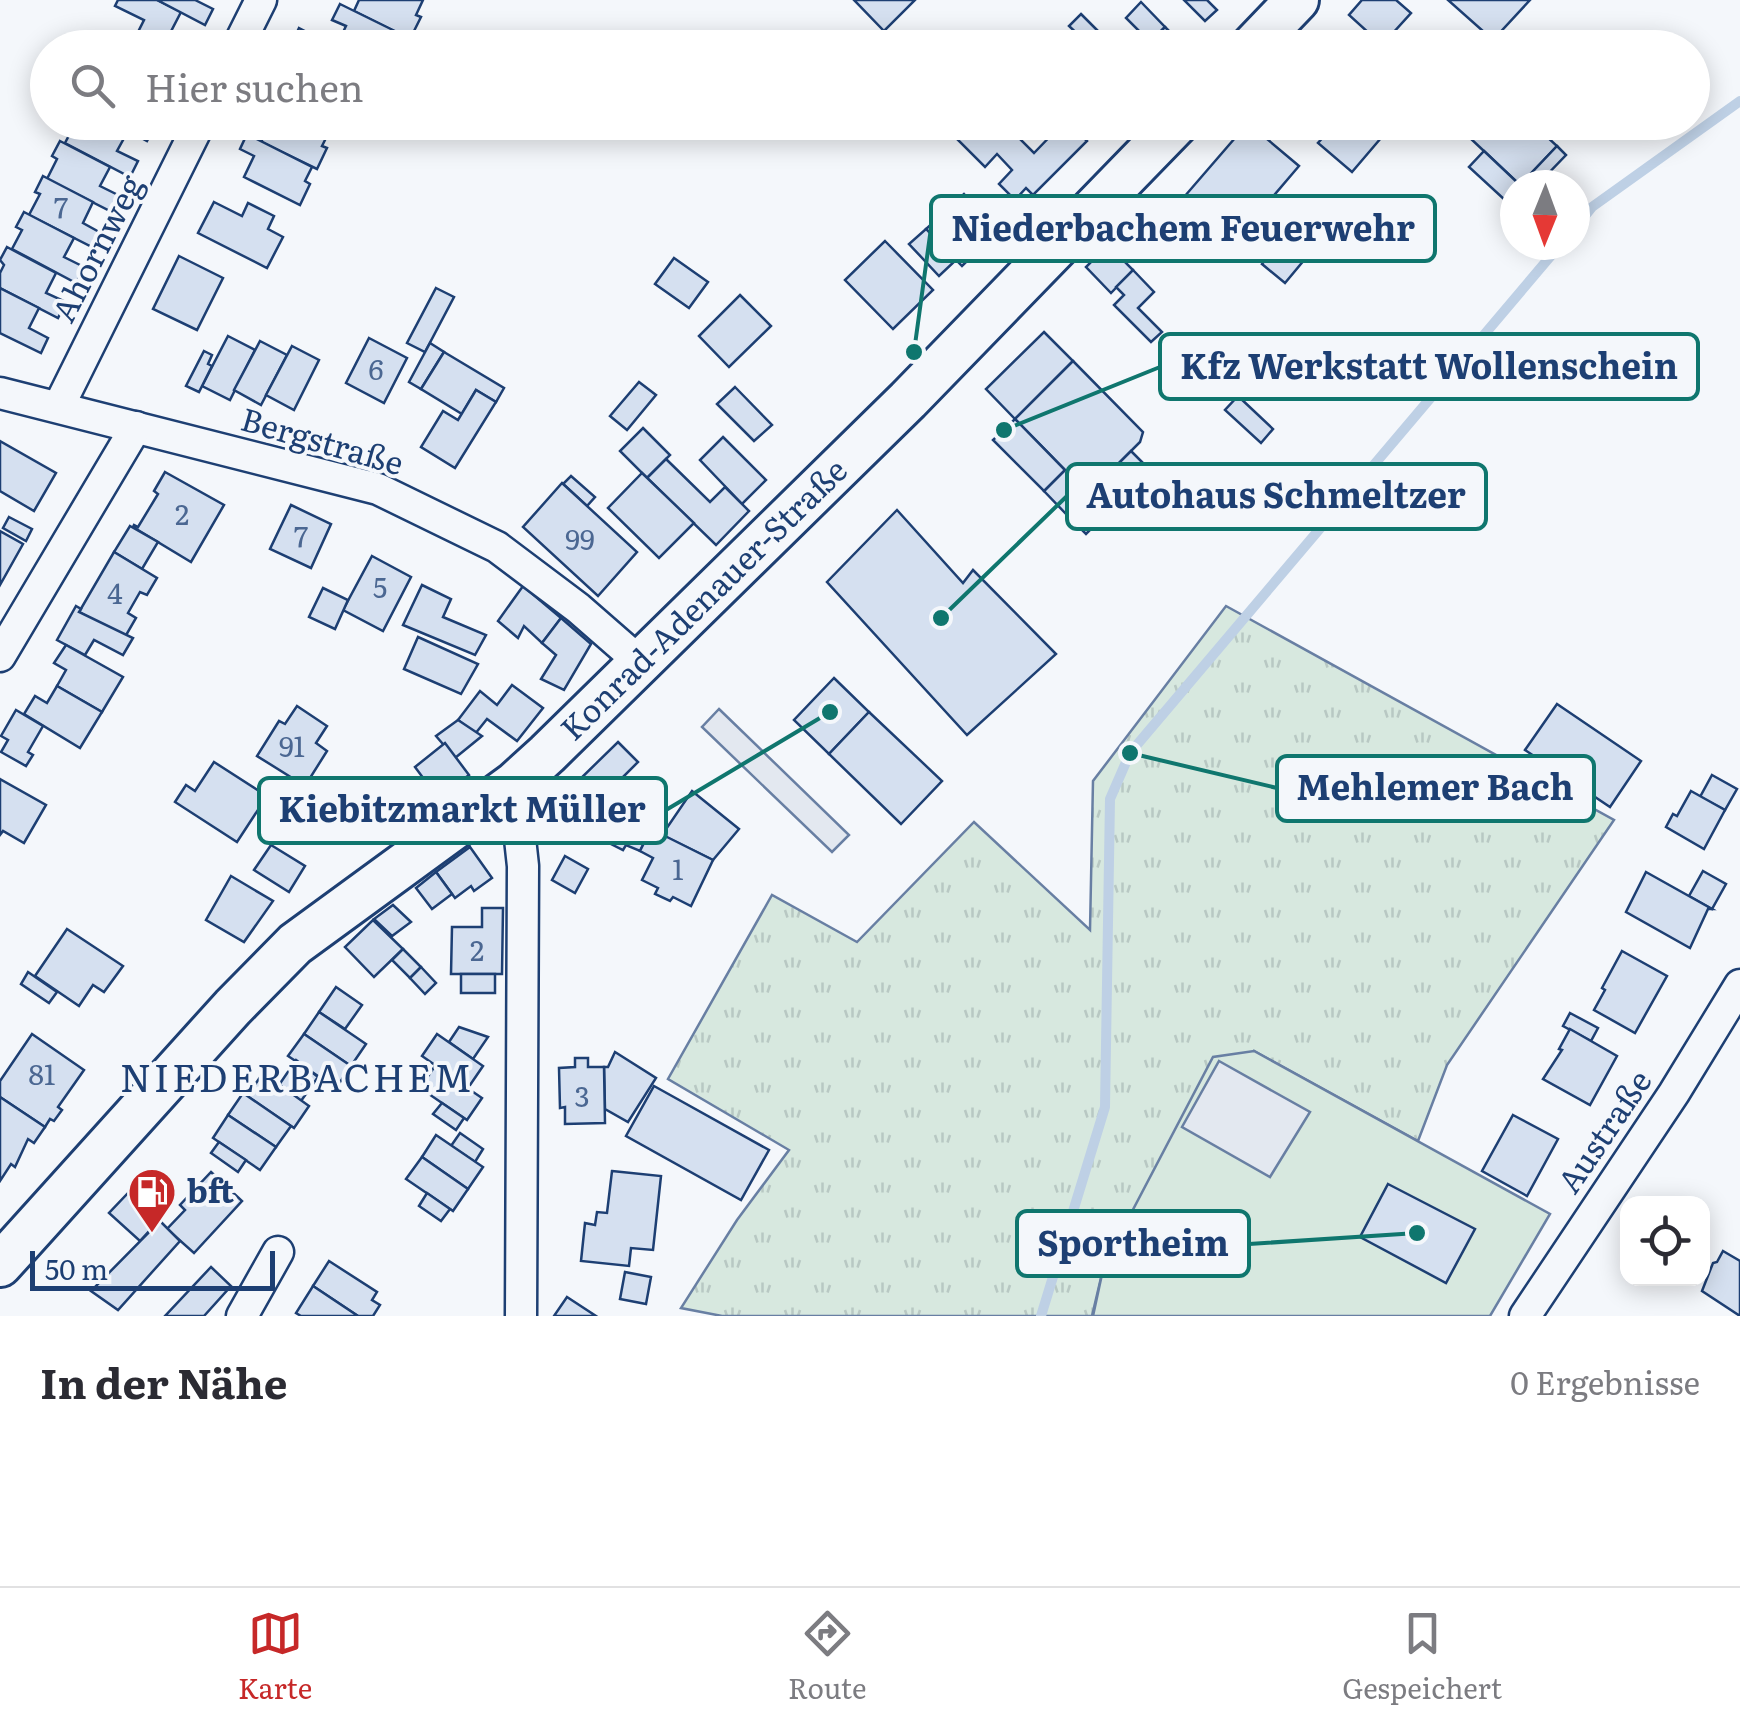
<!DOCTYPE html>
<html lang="de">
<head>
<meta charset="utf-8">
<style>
  body { margin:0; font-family:Literata,serif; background:#f2f2f3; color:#2b2b33 }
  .controls { position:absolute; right:30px; bottom:30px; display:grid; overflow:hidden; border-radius:20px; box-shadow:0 5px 25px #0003 }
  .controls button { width:90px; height:90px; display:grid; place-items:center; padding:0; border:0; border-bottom:2px solid #e1e1e2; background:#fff; color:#2b2b33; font:50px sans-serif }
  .compass { position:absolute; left:1500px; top:170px; width:90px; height:90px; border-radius:50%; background:#fff; box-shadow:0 5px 25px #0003; rotate:181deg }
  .scale { position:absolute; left:30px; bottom:25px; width:245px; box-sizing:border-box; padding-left:10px; border:5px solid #1d3f73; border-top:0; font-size:28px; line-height:35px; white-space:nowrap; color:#1d3f73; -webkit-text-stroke:8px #f4f7fb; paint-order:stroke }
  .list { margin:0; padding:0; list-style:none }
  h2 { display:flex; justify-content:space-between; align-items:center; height:130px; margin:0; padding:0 40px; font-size:42px }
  h2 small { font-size:32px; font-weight:400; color:#7c7c81 }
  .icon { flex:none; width:55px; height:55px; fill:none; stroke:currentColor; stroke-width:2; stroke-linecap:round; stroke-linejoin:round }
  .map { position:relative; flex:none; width:1740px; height:1316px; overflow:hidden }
  .search { position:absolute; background:#fff; box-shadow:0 5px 25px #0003; left:30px; right:30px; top:30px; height:110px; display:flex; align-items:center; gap:25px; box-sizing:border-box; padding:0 35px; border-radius:55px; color:#7c7c81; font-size:38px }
  .sheet { height:270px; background:#fff }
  nav { display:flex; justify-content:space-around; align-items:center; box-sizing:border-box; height:140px; border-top:2px solid #e1e1e2; background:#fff; font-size:28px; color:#7c7c81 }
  nav a { display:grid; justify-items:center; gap:5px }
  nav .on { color:#c62828 }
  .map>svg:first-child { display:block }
  .grass { fill:url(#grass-tufts); stroke:#687fa3; stroke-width:2.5 }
  .pitch { fill:#d7e8df; stroke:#687fa3; stroke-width:2.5 }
  .parking { fill:#e3e8f0; stroke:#687fa3; stroke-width:2.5 }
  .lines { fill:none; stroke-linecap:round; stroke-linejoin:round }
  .stream { stroke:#bed0e5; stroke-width:10 }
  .building { fill:#d5e0f0; stroke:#1d3f73; stroke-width:2.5 }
  .street-casing { stroke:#1d3f73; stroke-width:35 }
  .secondary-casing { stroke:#1d3f73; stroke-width:48 }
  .street { stroke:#f4f7fb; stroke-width:30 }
  .secondary { stroke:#f4f7fb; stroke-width:42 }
  .labels { text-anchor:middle; stroke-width:8; stroke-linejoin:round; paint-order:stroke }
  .number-label { font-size:28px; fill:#4b6792 }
  .street-label { font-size:32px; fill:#1d3f73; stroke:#f4f7fb }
  .poi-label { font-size:32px; font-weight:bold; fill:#1d3f73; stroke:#f4f7fb; text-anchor:start }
  .quarter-label { font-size:38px; letter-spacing:2.5px; fill:#1d3f73; stroke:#f4f7fb }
  .leader { fill:none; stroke:#0f766e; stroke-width:4 }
  .callout-dot { fill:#0f766e; stroke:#f4f7fb; stroke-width:4 }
  .callout { fill:#f4f7fb; stroke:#0f766e; stroke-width:4 }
  .callout-label { font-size:35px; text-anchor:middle; font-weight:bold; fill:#1d3f73 }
</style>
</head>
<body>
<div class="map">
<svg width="1740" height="1316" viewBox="0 0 1740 1316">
  <defs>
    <pattern id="grass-tufts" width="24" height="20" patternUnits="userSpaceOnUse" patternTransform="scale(2.5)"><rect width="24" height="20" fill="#d7e8df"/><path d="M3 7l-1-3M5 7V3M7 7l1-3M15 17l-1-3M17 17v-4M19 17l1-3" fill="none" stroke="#b8c8c3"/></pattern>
  </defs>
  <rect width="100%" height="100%" fill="#f4f7fb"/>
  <path class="grass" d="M1226 606 1614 820 1447 1065 1418 1141 1254 1051 1104 1265 1092 1316H722L681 1308 737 1220 789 1150 668 1079 772 895 857 942 974 822 1090 930 1093 781Z"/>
  <path class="pitch" d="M1254 1051 1550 1214 1490 1316H1093L1104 1265 1213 1057Z"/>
  <g class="parking">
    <path d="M719 709 849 835 832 852 702 727Z"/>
    <path d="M1219 1061 1310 1112 1270 1177 1182 1127Z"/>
  </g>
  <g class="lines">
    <g class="stream">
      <path d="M1575 228 1592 207 1740 101"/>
      <path d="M1041 1316 1105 1107 1110 799 1130 753 1560 245"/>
    </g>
  </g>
  <g class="building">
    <path d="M118 0H157L181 12 166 41 179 48H139L132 44 144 20 115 6Z"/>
    <path d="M157 0H195L213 9 205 25Z"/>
    <path d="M359 0H423L416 15 421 17 410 39 354 11Z"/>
    <path d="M854 0H915L884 31Z"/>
    <path d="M1184 0H1207L1217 10 1205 21Z"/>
    <path d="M1362 0H1396L1411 13 1382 45 1349 15Z"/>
    <path d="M1448 0H1530L1493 40Z"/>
    <path d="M1141 2 1165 27 1150 42 1126 18Z"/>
    <path d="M340 4 405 36 400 48 336 47 346 26 332 20Z"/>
    <path d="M1081 14 1100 33 1088 44 1069 26Z"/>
    <path d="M1165 27 1186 48H1144Z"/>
    <path d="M299 28 336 47 338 48H300L292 43Z"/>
    <path d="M73 122H112L128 131 117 151 138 161 130 177 65 143 75 124Z"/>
    <path d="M112 122H149L155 126 147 141Z"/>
    <path d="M271 122H311L329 132 322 146 327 148 317 169 261 142Z"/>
    <path d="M975 122H1003L1034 153 1064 122H1068L1087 141 1033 195 1026 188 1015 200 999 184 1012 170 997 154 985 167 958 140Z"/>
    <path d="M1319 122H1381L1373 132 1381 138 1352 172 1318 143 1326 134 1316 126Z"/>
    <path d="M1453 122H1531L1557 146 1520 185Z"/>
    <path d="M1248 123 1299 166 1235 241 1184 197Z"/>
    <path d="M247 134 312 167 305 181 310 184 300 205 244 177 254 156 240 149Z"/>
    <path d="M60 141 110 167 100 186 120 196 112 212 47 179 57 159 52 156Z"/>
    <path d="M1557 146 1566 155 1543 179 1548 184 1520 185Z"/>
    <path d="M1484 151 1520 185H1515V201L1510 197 1506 201 1469 167Z"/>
    <path d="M43 176 93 202 83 223 101 233 94 248 29 215 40 194 35 192Z"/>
    <path d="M964 194 999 230 962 266 926 229Z"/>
    <path d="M1148 199 1196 242 1179 261 1159 243 1152 251 1124 226Z"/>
    <path d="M214 202 242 216 248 203 274 216 268 229 283 237 267 268 198 233Z"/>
    <path d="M24 212 74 238 64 257 84 267 76 283 12 249 22 230 16 227Z"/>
    <path d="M1297 222 1320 241 1285 283 1262 264Z"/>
    <path d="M926 229 956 260 939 276 909 244Z"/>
    <path d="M885 241 933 290 893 329 845 280Z"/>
    <path d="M1108 245 1133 270 1111 293 1086 267Z"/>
    <path d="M7 247 56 273 46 293 66 302 58 318 0 288V273L4 265 0 260Z"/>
    <path d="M179 256 223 278 197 330 153 309Z"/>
    <path d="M674 258 708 282 689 308 655 284Z"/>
    <path d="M1133 270 1154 292 1138 308 1162 332 1151 342 1114 305 1124 295 1116 287Z"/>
    <path d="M0 288 39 308 29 328 48 338 41 353 0 333Z"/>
    <path d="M436 288 454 297 425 352 407 343Z"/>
    <path d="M740 295 771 326 729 367 699 336Z"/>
    <path d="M1044 332 1073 361 1015 419 986 389Z"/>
    <path d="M228 336 255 350 230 400 202 386Z"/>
    <path d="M369 338 407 358 384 403 346 383Z"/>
    <path d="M260 341 287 355 261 405 234 390Z"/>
    <path d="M430 343 444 352 421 389 409 382Z"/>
    <path d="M292 346 319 360 294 410 266 395Z"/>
    <path d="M204 351 212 355 208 364 212 366 199 392 186 386Z"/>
    <path d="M444 352 504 388 496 402 476 390 462 414 421 389Z"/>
    <path d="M1073 361 1143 432 1140 442 1067 515 1044 491 1065 470 1015 419Z"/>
    <path d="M639 382 656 395 627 430 610 416Z"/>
    <path d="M735 387 772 425 754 441 717 404Z"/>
    <path d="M476 390 496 402 455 468 421 447 443 411 458 420Z"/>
    <path d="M1238 396 1273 429 1261 443 1225 410Z"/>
    <path d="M1015 419 1065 470 1044 491 993 440Z"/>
    <path d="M643 428 670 455 647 478 620 451Z"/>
    <path d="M723 437 766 480 742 504 700 460Z"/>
    <path d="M0 441 56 473 34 511 0 491Z"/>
    <path d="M1131 451 1150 470 1086 534 1067 515Z"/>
    <path d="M666 459 710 502 725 487 749 511 716 545 647 478Z"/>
    <path d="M165 472 224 505 191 562 133 527 134 525 138 527 158 494 154 491Z"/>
    <path d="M642 473 694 523 659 558 608 508Z"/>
    <path d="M571 476 595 497 587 506 563 484Z"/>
    <path d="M562 483 637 552 598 596 523 527Z"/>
    <path d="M291 505 331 524 311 568 270 549Z"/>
    <path d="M897 510 963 583 973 570 1056 654 967 735 827 582Z"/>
    <path d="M9 517 32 529 26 541 3 528Z"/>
    <path d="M130 526 158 542 142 569 114 552Z"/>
    <path d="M0 531 23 544 0 585Z"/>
    <path d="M114 552 157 578 147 595 140 592 128 613 136 618 125 637 79 612Z"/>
    <path d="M372 556 411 577 383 631 343 610Z"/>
    <path d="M422 585 451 599 443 617 486 635 475 655 403 625Z"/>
    <path d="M523 586 561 618 542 643 524 626 518 638 498 621Z"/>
    <path d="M323 588 348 600 335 629 309 617Z"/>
    <path d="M76 606 81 609 79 612 133 638 123 655 94 640 85 655 57 640Z"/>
    <path d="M561 618 591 644 564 690 541 679 556 655 542 643Z"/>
    <path d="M418 637 478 664 461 694 404 669Z"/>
    <path d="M66 645 123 677 102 712 57 686 66 670 54 663Z"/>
    <path d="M834 678 869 712 829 754 794 720Z"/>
    <path d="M512 685 543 708 517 741 487 719 475 734 458 720 480 691 497 705Z"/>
    <path d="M57 686 102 712 80 748 24 714 35 696 47 703Z"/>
    <path d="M1557 704 1641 761 1610 807 1525 750Z"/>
    <path d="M297 706 327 726 316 743 327 751 305 786 257 756 279 721 285 724Z"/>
    <path d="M16 710 43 726 28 752 33 755 26 766 1 752 8 740 1 736Z"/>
    <path d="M869 712 942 781 901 824 829 754Z"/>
    <path d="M458 720 482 736 455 758 436 736Z"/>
    <path d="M618 742 638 762 616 784 598 801 571 788Z"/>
    <path d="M445 743 469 775 438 798 415 767Z"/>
    <path d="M214 762 267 796 237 842 175 802 186 785 195 791Z"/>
    <path d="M1712 775 1737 789 1725 810 1700 797Z"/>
    <path d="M0 779 46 805 24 843 3 831 0 835Z"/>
    <path d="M692 791 739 829 713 860 662 835Z"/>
    <path d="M1691 791 1725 810 1704 849 1666 827 1673 814 1677 816Z"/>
    <path d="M622 814 651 829 640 851 626 845 623 850 607 842Z"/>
    <path d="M651 829 713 860 691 906 673 897 670 901 655 894 658 888 642 880 653 858 640 851Z"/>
    <path d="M271 845 305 866 289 892 254 870Z"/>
    <path d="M470 847 492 878 474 891 471 886 455 898 436 872Z"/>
    <path d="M565 856 588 869 575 893 552 880Z"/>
    <path d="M1703 871 1726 884 1712 909 1689 896Z"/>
    <path d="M436 872 452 894 432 909 416 888Z"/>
    <path d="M1646 872 1712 909H1708L1690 948 1626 912Z"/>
    <path d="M231 876 273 901 244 942 206 920Z"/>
    <path d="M393 905 411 922 392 936 374 919Z"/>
    <path d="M482 908H503L502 974H451L452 927H482Z"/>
    <path d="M373 920 403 949 374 977 345 947Z"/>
    <path d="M67 929 123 966 104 992 93 985 79 1006 35 976Z"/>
    <path d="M403 949 421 967 410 978 392 960Z"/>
    <path d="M1622 951 1667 976 1635 1033 1594 1010 1605 990 1602 988Z"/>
    <path d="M421 967 436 983 425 994 410 978Z"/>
    <path d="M28 972 57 992 49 1003 21 984Z"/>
    <rect x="461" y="974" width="34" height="19"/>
    <path d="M336 987 362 1005 345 1029 319 1012Z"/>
    <path d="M319 1012 366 1044 351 1066 304 1034Z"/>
    <path d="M1570 1013 1598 1028 1591 1041 1563 1026Z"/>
    <path d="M459 1027 488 1037 473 1059 449 1042Z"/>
    <path d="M1570 1029 1617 1056 1590 1105 1543 1079 1562 1050 1559 1049Z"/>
    <path d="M32 1034 84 1070 58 1107 62 1110 54 1121 50 1119 45 1127 0 1097V1081Z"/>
    <path d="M304 1034 351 1066 336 1088 288 1056Z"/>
    <path d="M437 1034 483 1066 468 1088 422 1056Z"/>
    <path d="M615 1052 656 1078 628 1122 605 1109 604 1067H608Z"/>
    <path d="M575 1058H588V1067H604L605 1123 565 1124V1107L560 1108 559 1068 575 1067Z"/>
    <path d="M296 1060 318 1077 301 1101 279 1085Z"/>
    <path d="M435 1066 482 1098 467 1120 420 1088Z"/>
    <path d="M263 1073 309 1106 294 1128 247 1096Z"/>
    <path d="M654 1086 769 1150 741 1200 626 1136Z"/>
    <path d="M243 1093 291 1126 276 1147 228 1115Z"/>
    <path d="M0 1097 45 1127 34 1143 28 1139 15 1167 11 1164 0 1181Z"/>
    <path d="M442 1103 464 1118 456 1130 433 1114Z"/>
    <path d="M228 1115 276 1147 260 1170 213 1138Z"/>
    <path d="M1513 1115 1558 1139 1527 1196 1482 1171Z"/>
    <path d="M460 1133 483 1149 475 1162 451 1146Z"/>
    <path d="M436 1135 483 1167 468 1189 422 1157Z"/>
    <path d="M219 1142 246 1160 238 1172 211 1153Z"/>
    <path d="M422 1157 468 1189 453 1211 406 1179Z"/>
    <path d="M612 1171 661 1176 653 1250 631 1248 629 1266 581 1261 585 1223 595 1225 597 1212 607 1213Z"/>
    <path d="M211 1172 242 1201 194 1253 167 1229 185 1210 180 1205Z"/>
    <path d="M1388 1184 1475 1229 1446 1283 1360 1237Z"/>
    <path d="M129 1192 160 1219 140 1241 109 1213Z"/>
    <path d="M427 1193 450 1209 441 1221 419 1206Z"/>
    <path d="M160 1221 180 1241 118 1310 91 1291Z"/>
    <path d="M1723 1251 1740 1261V1316L1702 1291 1713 1263 1717 1262Z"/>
    <path d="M329 1261 377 1292 372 1300 380 1305 373 1316H358L313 1286Z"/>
    <path d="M211 1267 231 1286 204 1316H165Z"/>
    <path d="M625 1272 651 1277 646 1304 620 1299Z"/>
    <path d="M313 1286 358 1316H301L296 1313Z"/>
    <path d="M567 1297 596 1316H554Z"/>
  </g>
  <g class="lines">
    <g class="street-casing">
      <g id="street">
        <path d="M237 48 261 0"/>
        <path d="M0 393 378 489 497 547 578 608 641 663"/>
        <path d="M59 406 200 122"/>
        <path d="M0 656 136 427"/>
        <path d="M514 784 523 866 521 1316"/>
        <path d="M242 1316 278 1252"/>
        <path d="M1525 1316 1674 1093 1740 985"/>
      </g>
    </g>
    <g class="secondary-casing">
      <g id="secondary">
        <path d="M1251 48 1297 0"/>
        <path id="s1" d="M0 1265 233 1007 295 944 514 784 547 754 908 400 1178 122"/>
      </g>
    </g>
    <use href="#street" class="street"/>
    <use href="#secondary" class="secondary"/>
  </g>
  <defs>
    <g id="fuel-pin" transform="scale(2.5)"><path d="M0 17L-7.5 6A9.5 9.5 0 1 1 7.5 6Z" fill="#c62828" stroke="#f4f7fb"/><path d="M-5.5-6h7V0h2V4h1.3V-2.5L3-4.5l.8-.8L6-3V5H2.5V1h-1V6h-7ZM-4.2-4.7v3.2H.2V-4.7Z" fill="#fff"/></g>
  </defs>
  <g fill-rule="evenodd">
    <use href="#fuel-pin" x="152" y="1192"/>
  </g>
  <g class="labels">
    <g class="number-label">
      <text x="61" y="218">7</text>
      <text x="376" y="380">6</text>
      <text x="182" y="525">2</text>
      <text x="301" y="547">7</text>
      <text x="580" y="550">99</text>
      <text x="380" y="598">5</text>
      <text x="115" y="604">4</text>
      <text x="292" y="757">91</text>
      <text x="678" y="880">1</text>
      <text x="477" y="961">2</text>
      <text x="42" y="1085">81</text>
      <text x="582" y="1107">3</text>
    </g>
    <g class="street-label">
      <text transform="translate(98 249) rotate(-63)" y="11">Ahornweg</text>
      <text transform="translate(322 442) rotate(16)" y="11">Bergstraße</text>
      <text dy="11" stroke="none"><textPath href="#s1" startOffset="972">Konrad-Adenauer-Straße</textPath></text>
      <text transform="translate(1605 1132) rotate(-56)" y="11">Austraße</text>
    </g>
    <g class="poi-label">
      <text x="187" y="1203">bft</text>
    </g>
    <g class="quarter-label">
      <text x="297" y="1092">NIEDERBACHEM</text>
    </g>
  </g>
  <path class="leader" d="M914 352L931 228M1004 430L1160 367M941 618L1067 496M1130 753L1277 788M830 712L666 810M1417 1233L1249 1244"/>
  <g class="callout-dot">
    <circle cx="914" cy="352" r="10"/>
    <circle cx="1004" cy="430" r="10"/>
    <circle cx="941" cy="618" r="10"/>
    <circle cx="1130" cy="753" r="10"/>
    <circle cx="830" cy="712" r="10"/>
    <circle cx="1417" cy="1233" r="10"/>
  </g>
  <g class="callout">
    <rect x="931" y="196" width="504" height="65" rx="10"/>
    <rect x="1160" y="334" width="538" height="65" rx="10"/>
    <rect x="1067" y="464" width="419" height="65" rx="10"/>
    <rect x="1277" y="756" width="317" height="65" rx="10"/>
    <rect x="259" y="778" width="407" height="65" rx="10"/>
    <rect x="1017" y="1211" width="232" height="65" rx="10"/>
  </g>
  <g class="callout-label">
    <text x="1183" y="241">Niederbachem Feuerwehr</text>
    <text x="1429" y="379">Kfz Werkstatt Wollenschein</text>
    <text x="1276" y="508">Autohaus Schmeltzer</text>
    <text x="1435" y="800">Mehlemer Bach</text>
    <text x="462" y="822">Kiebitzmarkt Müller</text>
    <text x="1133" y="1256">Sportheim</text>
  </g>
</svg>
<div class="controls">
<button><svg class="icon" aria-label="locate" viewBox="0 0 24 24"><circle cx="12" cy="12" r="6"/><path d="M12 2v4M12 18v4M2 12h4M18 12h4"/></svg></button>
</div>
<svg class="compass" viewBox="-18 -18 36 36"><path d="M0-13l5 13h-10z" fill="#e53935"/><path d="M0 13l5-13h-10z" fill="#7c7c81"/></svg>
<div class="scale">50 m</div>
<div class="search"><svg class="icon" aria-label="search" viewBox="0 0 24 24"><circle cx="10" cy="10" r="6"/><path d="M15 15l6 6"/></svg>Hier suchen</div>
</div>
<section class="sheet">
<h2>In der Nähe<small>0 Ergebnisse</small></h2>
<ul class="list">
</ul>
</section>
<nav>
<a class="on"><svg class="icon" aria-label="map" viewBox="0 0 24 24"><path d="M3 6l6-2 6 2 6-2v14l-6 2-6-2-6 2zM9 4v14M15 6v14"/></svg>Karte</a>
<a><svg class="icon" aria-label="directions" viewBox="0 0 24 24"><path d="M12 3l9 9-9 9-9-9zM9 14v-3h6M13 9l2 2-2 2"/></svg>Route</a>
<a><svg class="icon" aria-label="saved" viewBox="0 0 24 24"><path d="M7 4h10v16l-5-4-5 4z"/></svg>Gespeichert</a>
</nav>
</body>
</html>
